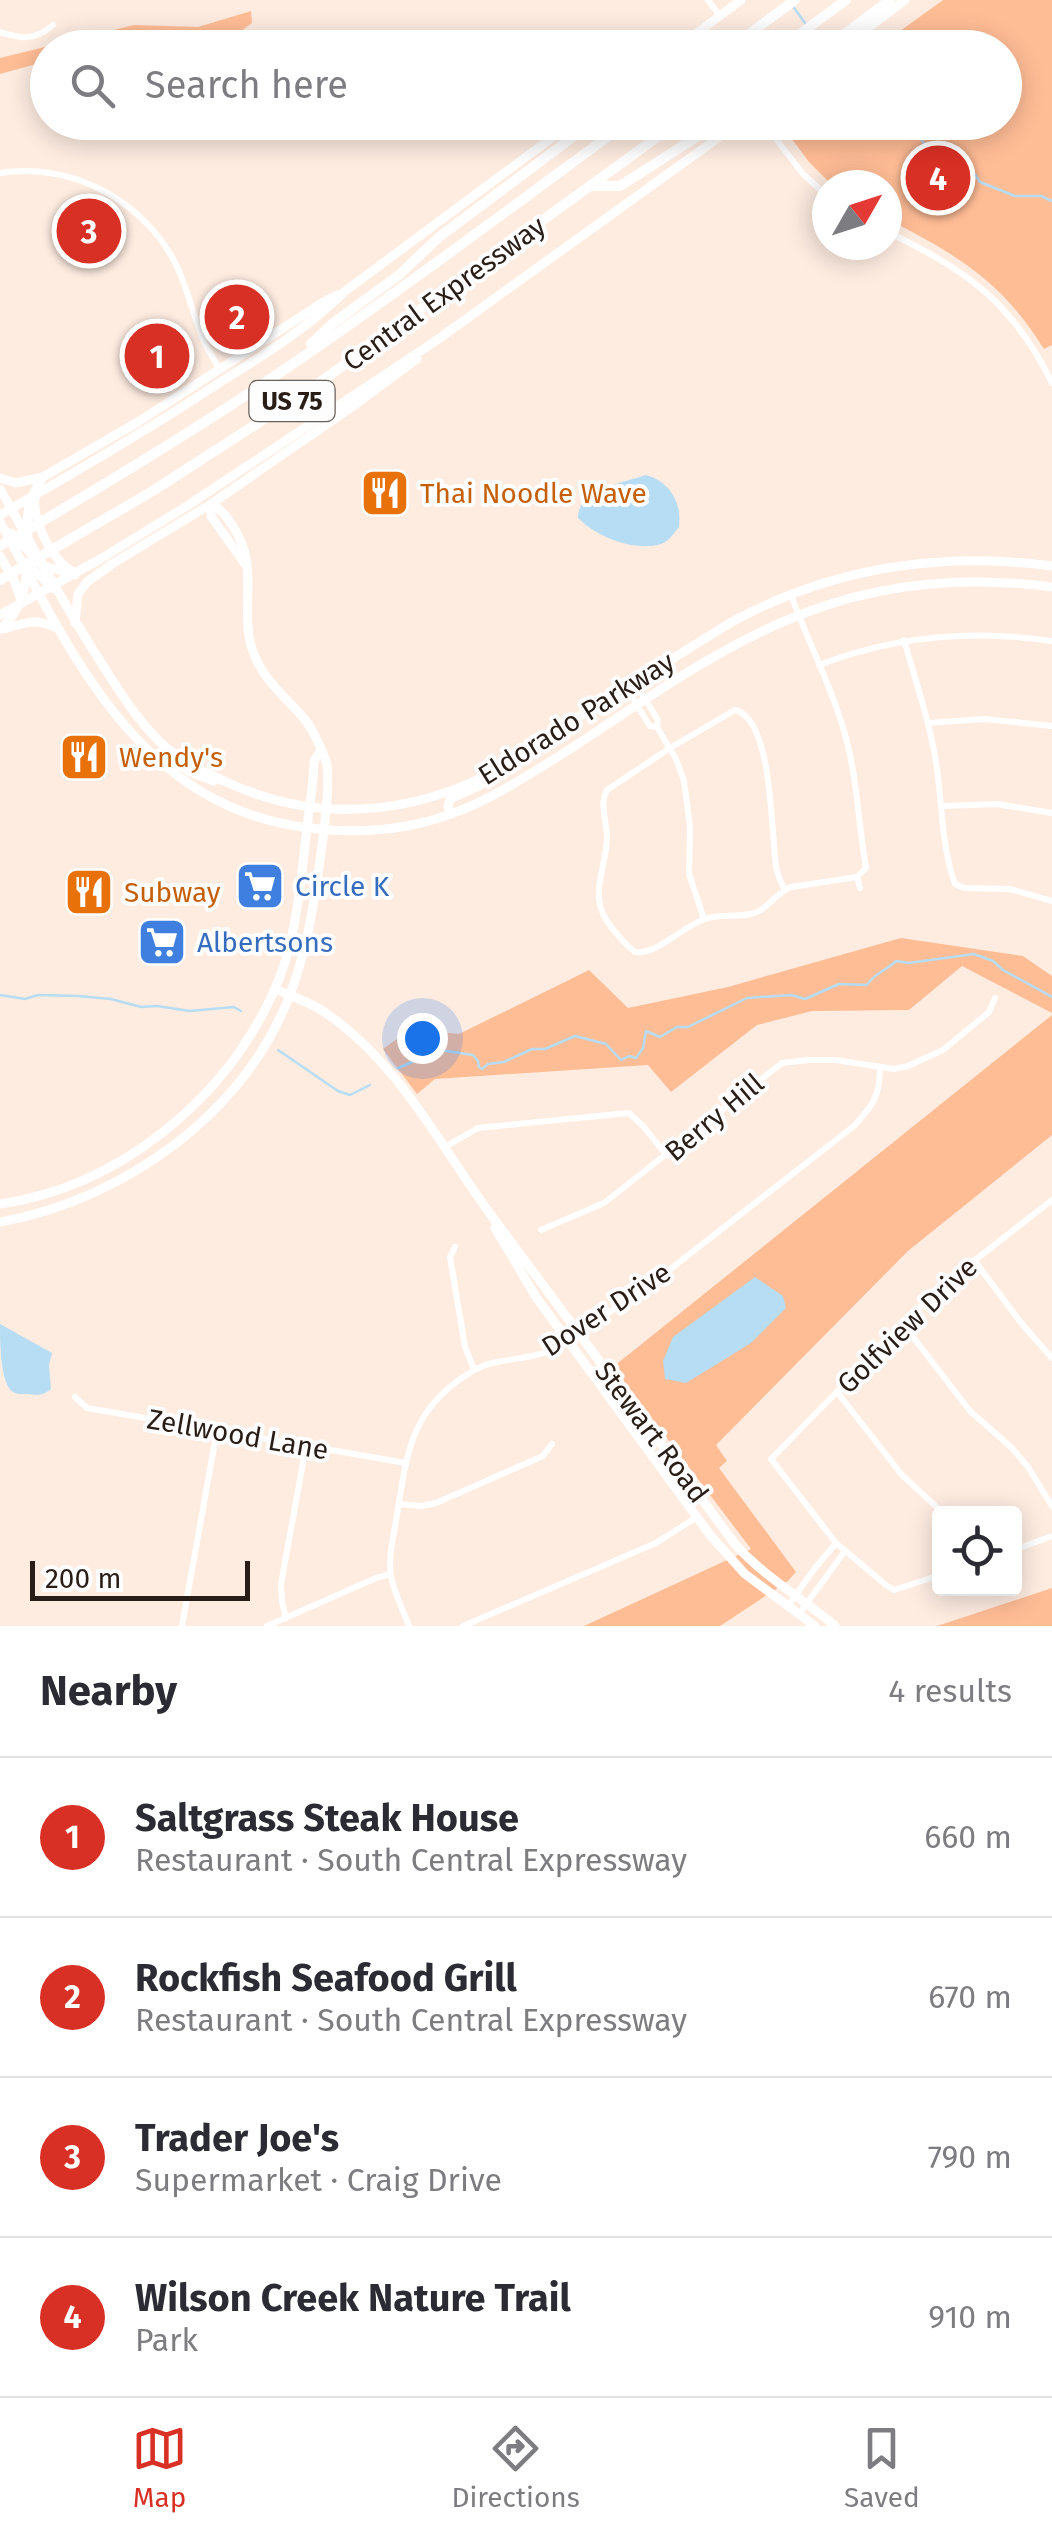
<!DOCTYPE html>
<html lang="en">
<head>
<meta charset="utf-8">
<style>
  body { margin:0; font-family:"Fira Sans",sans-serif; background:#f2f2f3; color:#2b2b33 }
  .controls { position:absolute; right:30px; bottom:30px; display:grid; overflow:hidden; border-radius:10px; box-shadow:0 5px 25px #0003 }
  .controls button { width:90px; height:90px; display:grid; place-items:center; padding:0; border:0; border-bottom:2px solid #e1e1e2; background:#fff; color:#2b2b33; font:50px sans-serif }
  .compass { position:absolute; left:812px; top:170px; width:90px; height:90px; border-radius:50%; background:#fff; box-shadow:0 5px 25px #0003; rotate:51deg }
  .scale { position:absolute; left:30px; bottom:25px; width:220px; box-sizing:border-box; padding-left:10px; border:5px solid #281d17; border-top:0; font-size:28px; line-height:35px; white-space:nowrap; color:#281d17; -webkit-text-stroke:8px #fdfdfd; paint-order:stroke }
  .you { position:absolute; left:422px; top:1038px; width:35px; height:35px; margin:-25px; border:8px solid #fff; border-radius:50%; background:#1a73e8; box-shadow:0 0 0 15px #1a73e833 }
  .badge { display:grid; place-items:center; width:65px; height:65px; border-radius:50%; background:#d93025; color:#fff; font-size:32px; font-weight:700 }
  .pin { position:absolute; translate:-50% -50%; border:5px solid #fff; box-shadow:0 2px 10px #0006 }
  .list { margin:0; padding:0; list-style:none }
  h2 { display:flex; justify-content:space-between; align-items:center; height:130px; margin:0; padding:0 40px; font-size:42px }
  h2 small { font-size:32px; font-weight:400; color:#7c7c81 }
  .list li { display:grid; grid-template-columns:65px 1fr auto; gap:30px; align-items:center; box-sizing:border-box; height:160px; padding:0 40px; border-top:2px solid #e1e1e2 }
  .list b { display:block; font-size:38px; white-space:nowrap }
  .list p { margin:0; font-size:32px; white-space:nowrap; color:#7c7c81 }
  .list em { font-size:32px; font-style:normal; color:#7c7c81 }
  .icon { flex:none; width:55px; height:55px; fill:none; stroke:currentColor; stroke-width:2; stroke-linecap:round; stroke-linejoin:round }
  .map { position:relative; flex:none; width:1052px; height:1626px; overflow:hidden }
  .search { position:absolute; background:#fff; box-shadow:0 5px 25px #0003; left:30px; right:30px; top:30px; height:110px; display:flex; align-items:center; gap:25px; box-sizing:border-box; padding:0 35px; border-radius:55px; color:#7c7c81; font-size:38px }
  .sheet { height:770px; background:#fff }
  nav { display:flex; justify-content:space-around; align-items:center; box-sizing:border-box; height:140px; border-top:2px solid #e1e1e2; background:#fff; font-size:28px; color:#7c7c81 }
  nav a { display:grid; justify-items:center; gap:5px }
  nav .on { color:#d93025 }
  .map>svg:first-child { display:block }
  .green { fill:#ffbd96 }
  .water { fill:#b6ddf4 }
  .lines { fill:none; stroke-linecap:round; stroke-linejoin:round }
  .stream { stroke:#b6ddf4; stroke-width:2.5 }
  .street { stroke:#fff; stroke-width:6 }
  .secondary { stroke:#fff; stroke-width:9 }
  .primary { stroke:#fff; stroke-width:9 }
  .highway { stroke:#fff; stroke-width:10 }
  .labels { text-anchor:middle; stroke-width:8; stroke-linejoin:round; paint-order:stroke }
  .shield { fill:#fdfdfd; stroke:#68605c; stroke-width:2.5 }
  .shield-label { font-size:25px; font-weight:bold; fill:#281d17 }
  .street-label { font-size:28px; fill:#281d17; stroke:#fdfdfd }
  .food-label { font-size:28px; fill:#c56008; stroke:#fdfdfd; text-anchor:start }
  .shop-label { font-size:28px; fill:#366cbe; stroke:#fdfdfd; text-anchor:start }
</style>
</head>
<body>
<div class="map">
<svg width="1052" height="1626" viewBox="0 0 1052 1626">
  <rect width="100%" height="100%" fill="#feece1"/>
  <g class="green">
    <path d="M943 0H1052V345L1044 349C1002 281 956 254 887 219V185H832L809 162 780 123 1004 122V48L878 47Z"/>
    <path d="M251 11 252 23 219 47 48 48 47 61 0 74V58L134 25 198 27Z"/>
    <path d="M901 938 1023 956 1052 976V1013L962 966 909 1010 812 1011 757 1025 671 1092 648 1065 435 1079 417 1094 383 1049 411 1029 459 1034 589 970 628 1008 728 987Z"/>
    <path d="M1052 1015V1135L908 1251 716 1445 727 1461 719 1468 796 1572 788 1581 720 1626H584L751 1549 613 1367Z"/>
    <path d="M1052 1588V1626H937Z"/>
  </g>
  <g class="water">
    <path d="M646 475C670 482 682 502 679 527 674 533 669 541 661 544 634 552 597 537 578 518 578 489 623 483 646 475Z"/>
    <path d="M755 1277 783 1296 786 1308 751 1343 686 1383 665 1379 663 1361 673 1337Z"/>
    <path d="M0 1324 52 1353 49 1365 51 1389C43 1395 39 1396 29 1394 23 1394 18 1395 13 1392 0 1384 0 1340 0 1324Z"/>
  </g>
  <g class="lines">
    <g class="stream">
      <path d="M792 5 805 23"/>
      <path d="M810 30 823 47"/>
      <path d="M874 122C883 128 893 126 903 122"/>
      <path d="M905 122 927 146 950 160 961 162 971 169 980 182 1015 196H1041L1052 201"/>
      <path d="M0 995 25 999 38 995 78 996 111 999 141 1007 157 1006 190 1011 234 1007 241 1011"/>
      <path d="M278 1050 338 1091 350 1095 370 1085"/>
      <path d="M398 1068 440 1050 473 1055 478 1061 479 1067 482 1069 488 1064 504 1062 532 1049H545L575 1036 606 1044 621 1060 629 1056 636 1058 643 1048 646 1031 660 1037 677 1027H688L747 998 792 995 805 999 839 984 867 985C873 974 887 970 896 961L909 963 974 954 993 961 1003 970 1052 997"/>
    </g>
    <g class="street">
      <path d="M708 0 720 16"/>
      <path d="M0 32C22 39 35 41 53 25"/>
      <path d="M763 122 803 174 827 196"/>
      <path d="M0 173C73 161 148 203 178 269 189 293 194 319 204 342 209 352 215 360 219 370"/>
      <path d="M887 232C965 268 1014 304 1052 383"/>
      <path d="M791 595C810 647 837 697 849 750 858 789 859 829 866 868L857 877"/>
      <path d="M904 640C916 683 931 725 937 769 942 806 942 848 955 884L964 888 1010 889 1052 901"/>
      <path d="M819 665C895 636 971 629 1052 641"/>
      <path d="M626 688 650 726 657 727 658 720 635 683"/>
      <path d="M928 723 984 719 1052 726"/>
      <path d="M657 727 676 759 684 781 690 827 689 874 704 919"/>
      <path d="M941 806 997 804 1052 813"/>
      <path d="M857 877 860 888"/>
      <path d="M784 889C781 882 777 874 776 866 771 834 773 718 735 710L670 748 607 790C599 804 607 821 607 837 606 872 586 897 612 928 619 937 626 945 635 952 657 955 683 926 705 919 723 913 743 919 759 911 771 904 778 892 791 887L857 877"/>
      <path d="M445 1147 478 1128 629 1113 643 1126 667 1156"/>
      <path d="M541 1230 604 1203 782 1063 808 1060H835L894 1069 908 1066 943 1050 989 1012 995 998"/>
      <path d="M455 1247 450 1257 465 1347 474 1370"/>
      <path d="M974 1260 1022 1324 1052 1358"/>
      <path d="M903 1324 970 1411 1011 1447 1028 1467 1052 1506"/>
      <path d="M837 1392 902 1475 944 1514"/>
      <path d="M75 1397 87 1408 406 1463"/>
      <path d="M399 1504 420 1506 436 1503 543 1456 552 1444"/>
      <path d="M1014 1550 1052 1536"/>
      <path d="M940 1575 894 1590 886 1585 836 1543 771 1459 937 1290 1052 1200"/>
      <path d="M788 1606 815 1568 836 1543"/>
      <path d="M799 1614 845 1551"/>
      <path d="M286 1618 282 1602 281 1584 306 1446"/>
      <path d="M182 1626 217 1430"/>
      <path d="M267 1626 376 1578 390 1574"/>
      <path d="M409 1626C403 1610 394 1593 391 1576 388 1556 394 1534 397 1515 407 1452 411 1408 471 1372 497 1356 525 1362 552 1350L646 1288 854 1126C873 1105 880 1097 880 1067"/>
      <path d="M463 1626 656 1543 697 1517"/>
    </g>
    <g class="secondary">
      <path d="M677 48 741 0"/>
      <path d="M842 48 905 0"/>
      <path d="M0 478 16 483 43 477 138 422 322 303 337 295"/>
      <path d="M35 497C32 520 52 562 74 572"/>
      <path d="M211 504V516L245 564"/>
      <path d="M0 515C74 473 148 430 219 383 262 356 308 328 344 292L573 122"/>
      <path d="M11 533 42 565 75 575"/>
      <path d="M28 535C25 512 30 496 43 477"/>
      <path d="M0 556 15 582 20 598"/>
      <path d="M25 562 54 589"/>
      <path d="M0 615 102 558 187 506 285 441 437 340 740 122"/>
      <path d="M75 623 78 594 87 582 112 564 211 504 356 404 417 359"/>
      <path d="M0 629C18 614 26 593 26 570"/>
      <path d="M3 629C29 623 33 617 59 629"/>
      <path d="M275 989C291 996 309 1002 323 1011 398 1061 439 1144 491 1215 572 1325 654 1434 735 1544 763 1576 802 1598 835 1626"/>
      <path d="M0 1204C118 1187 224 1101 273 993 297 942 300 884 307 829 309 806 314 784 314 761L320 752"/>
      <path d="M0 1222C125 1199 245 1114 291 992 306 951 313 910 319 867 322 846 332 779 326 761 322 750 313 730 306 721 285 695 264 683 252 649 239 606 261 567 232 525 226 516 222 510 211 504"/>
      <path d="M495 1228 536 1297 710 1535 745 1574 815 1626"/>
    </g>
    <g class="primary">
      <path d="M0 489C33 547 64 605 100 661 118 689 135 717 159 741 177 759 201 771 224 781 308 820 391 818 475 781L730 623C830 568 940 551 1052 566"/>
      <path d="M0 522C41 596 79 678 138 740 184 789 242 820 309 828 357 834 404 831 451 814 491 800 528 775 564 753 635 707 707 654 785 621 869 584 961 575 1052 587"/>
      <path d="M175 761 190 772 214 781"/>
      <path d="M450 814 448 806 450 799 477 787 490 778"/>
    </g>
    <g class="highway">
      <path d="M730 48 795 0"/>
      <path d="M781 48 846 0"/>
      <path d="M826 48 890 0"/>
      <path d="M591 186H620L720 122"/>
      <path d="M311 344 332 324 399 275 439 237 593 122"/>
      <path d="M0 546C84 497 167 447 248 394 378 308 502 214 628 122"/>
      <path d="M0 580 151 492 312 388 678 122"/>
    </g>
  </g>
  <defs>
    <g id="restaurant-square" transform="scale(2.5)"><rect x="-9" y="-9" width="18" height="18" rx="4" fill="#e8710a" stroke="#fdfdfd"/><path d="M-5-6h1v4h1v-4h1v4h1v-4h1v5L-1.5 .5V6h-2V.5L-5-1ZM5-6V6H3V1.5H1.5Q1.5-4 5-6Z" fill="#fff"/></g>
    <g id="supermarket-square" transform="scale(2.5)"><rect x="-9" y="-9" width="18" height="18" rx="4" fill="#3f7fe0" stroke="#fdfdfd"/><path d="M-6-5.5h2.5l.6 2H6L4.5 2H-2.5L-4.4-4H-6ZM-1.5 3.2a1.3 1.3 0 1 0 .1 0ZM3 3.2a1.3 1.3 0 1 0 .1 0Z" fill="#fff"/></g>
  </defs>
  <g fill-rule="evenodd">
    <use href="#restaurant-square" x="385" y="493"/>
    <use href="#restaurant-square" x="84" y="757"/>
    <use href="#supermarket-square" x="260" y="886"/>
    <use href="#restaurant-square" x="89" y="892"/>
    <use href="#supermarket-square" x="162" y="942"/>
  </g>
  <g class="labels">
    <rect class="shield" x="249.5" y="381" width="85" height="40" rx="8"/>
    <g class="shield-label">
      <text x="292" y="410">US 75</text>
    </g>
    <g class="street-label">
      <text transform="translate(444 293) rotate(-36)" y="10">Central Expressway</text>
      <text transform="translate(576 718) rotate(-32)" y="10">Eldorado Parkway</text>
      <text transform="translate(714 1117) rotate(-40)" y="10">Berry Hill</text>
      <text transform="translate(606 1309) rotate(-33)" y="10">Dover Drive</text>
      <text transform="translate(907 1325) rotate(-44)" y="10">Golfview Drive</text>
      <text transform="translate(652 1432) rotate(53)" y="10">Stewart Road</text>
      <text transform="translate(238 1434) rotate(10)" y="10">Zellwood Lane</text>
    </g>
    <g class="food-label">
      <text x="420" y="503">Thai Noodle Wave</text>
      <text x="119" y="767">Wendy's</text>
      <text x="124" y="902">Subway</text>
    </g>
    <g class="shop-label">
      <text x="295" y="896">Circle K</text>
      <text x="197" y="952">Albertsons</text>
    </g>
  </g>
</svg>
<div class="controls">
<button><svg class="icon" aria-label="locate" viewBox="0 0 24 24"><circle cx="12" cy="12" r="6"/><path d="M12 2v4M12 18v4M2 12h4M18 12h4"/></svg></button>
</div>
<svg class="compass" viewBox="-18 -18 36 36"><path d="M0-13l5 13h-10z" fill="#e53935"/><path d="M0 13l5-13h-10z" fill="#7c7c81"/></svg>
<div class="scale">200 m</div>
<div class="you"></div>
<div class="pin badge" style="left:157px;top:356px">1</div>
<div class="pin badge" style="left:237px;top:317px">2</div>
<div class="pin badge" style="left:89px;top:231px">3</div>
<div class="pin badge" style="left:938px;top:178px">4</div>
<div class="search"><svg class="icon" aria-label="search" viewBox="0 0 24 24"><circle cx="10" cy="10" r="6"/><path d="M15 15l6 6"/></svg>Search here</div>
</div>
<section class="sheet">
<h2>Nearby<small>4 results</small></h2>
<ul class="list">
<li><span class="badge">1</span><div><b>Saltgrass Steak House</b><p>Restaurant · South Central Expressway</p></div><em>660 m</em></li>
<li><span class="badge">2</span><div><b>Rockfish Seafood Grill</b><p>Restaurant · South Central Expressway</p></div><em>670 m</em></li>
<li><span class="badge">3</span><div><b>Trader Joe's</b><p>Supermarket · Craig Drive</p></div><em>790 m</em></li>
<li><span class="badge">4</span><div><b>Wilson Creek Nature Trail</b><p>Park</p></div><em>910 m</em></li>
</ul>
</section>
<nav>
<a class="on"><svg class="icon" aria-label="map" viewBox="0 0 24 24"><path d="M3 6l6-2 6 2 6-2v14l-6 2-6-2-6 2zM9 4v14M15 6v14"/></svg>Map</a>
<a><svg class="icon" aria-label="directions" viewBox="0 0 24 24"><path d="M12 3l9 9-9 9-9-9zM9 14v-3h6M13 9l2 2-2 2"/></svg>Directions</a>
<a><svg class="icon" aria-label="saved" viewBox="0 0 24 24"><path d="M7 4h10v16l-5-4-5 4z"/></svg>Saved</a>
</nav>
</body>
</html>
